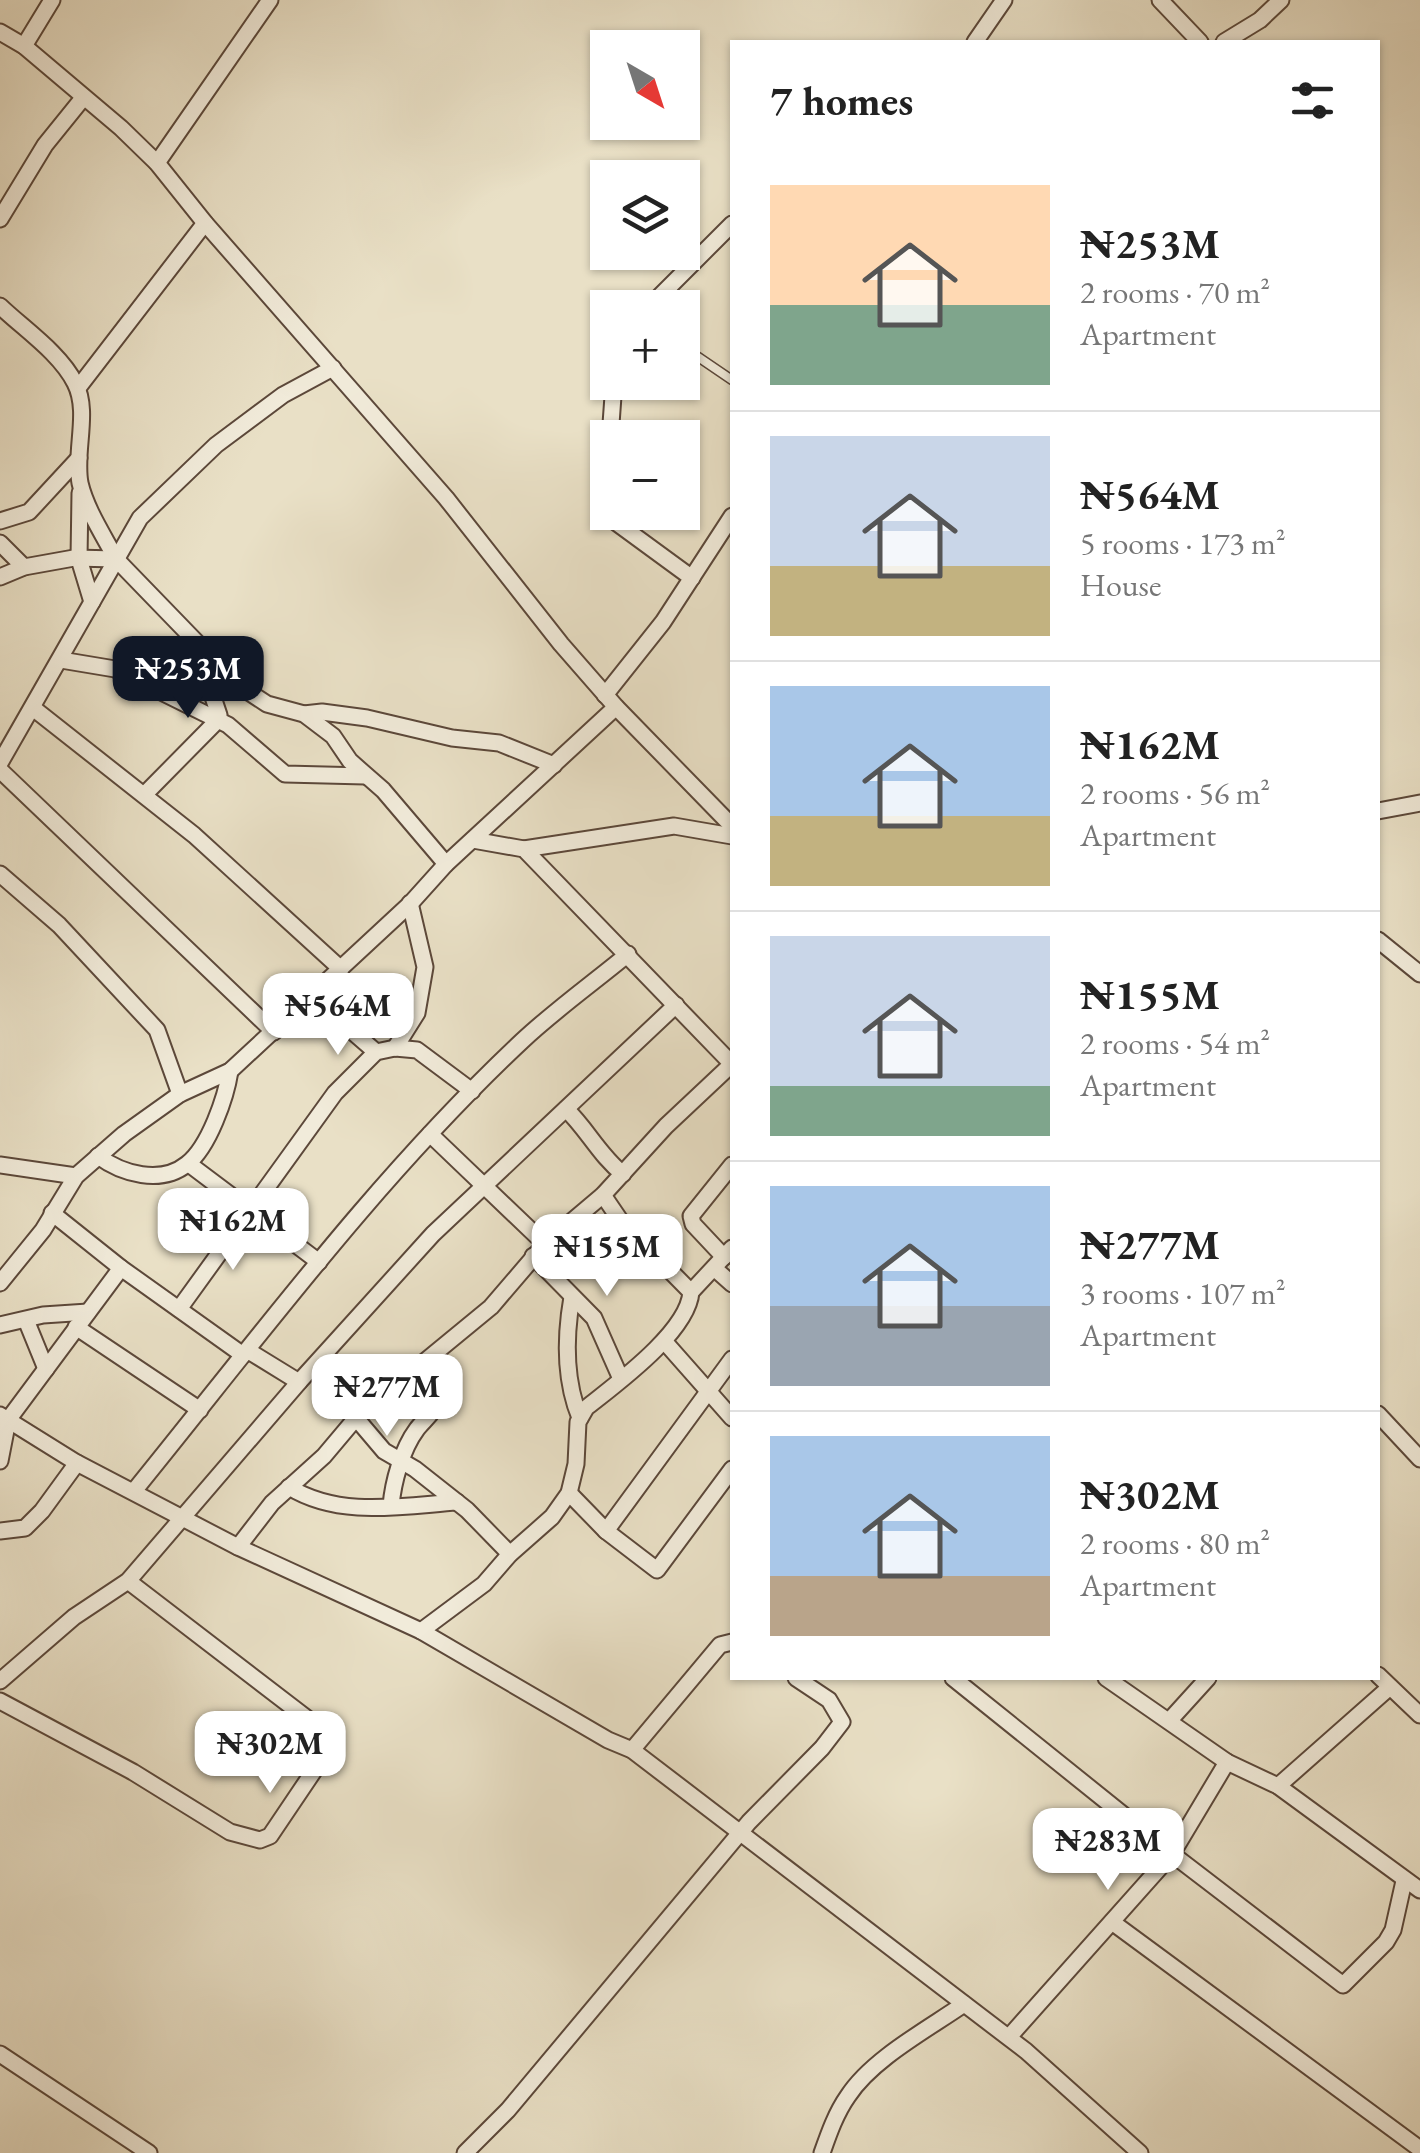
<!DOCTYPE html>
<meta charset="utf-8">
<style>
body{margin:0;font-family:"EB Garamond",serif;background:#f2f2f2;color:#222;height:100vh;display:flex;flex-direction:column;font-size:38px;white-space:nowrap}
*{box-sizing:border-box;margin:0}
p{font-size:32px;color:#767676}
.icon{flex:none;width:55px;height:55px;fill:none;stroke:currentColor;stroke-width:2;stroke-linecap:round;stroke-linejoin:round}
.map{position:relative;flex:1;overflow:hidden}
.drawer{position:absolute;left:730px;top:40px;width:650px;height:1640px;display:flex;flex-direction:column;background:#fff;border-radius:0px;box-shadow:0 2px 8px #0004}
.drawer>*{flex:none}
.needle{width:65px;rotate:141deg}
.buttons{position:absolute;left:590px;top:30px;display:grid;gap:20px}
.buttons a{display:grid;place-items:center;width:110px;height:110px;border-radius:0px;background:#fff;box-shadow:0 2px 8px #0004;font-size:50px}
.price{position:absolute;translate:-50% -85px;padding:0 22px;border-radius:20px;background:#fff;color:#222;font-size:32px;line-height:65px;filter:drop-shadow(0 2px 5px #0008)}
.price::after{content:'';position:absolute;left:50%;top:60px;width:30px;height:22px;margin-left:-15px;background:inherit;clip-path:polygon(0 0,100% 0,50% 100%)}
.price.on{background:#111827;color:#fff}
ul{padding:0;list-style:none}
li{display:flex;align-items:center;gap:30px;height:250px;padding:0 40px}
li+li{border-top:2px solid #e0e0e0}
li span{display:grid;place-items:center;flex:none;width:280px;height:200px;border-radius:0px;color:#555}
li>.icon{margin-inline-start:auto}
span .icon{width:120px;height:120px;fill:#fffc;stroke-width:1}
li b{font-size:42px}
h2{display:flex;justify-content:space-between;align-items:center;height:120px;padding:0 40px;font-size:42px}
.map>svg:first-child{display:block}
</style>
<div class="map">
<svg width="1420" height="2153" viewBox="0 0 1420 2153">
<rect width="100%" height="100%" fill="#e9e0c6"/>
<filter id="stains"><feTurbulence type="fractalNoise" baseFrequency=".002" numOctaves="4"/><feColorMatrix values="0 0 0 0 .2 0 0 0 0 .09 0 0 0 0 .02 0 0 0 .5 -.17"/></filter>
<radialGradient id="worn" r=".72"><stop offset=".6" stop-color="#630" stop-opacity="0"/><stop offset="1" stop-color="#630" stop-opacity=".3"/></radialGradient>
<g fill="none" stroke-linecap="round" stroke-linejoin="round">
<defs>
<g id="lane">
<polyline points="671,308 673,287"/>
<polyline points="682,346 732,380"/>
</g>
<g id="street">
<polyline points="1160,0 1200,42"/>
<polyline points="0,32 24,46 121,128 157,163 205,223 446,498 561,644 616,707 732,826"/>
<polyline points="975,42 1004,0"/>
<polyline points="1224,42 1260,20 1281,0"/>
<polyline points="24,46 52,0"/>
<polyline points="157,163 270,0"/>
<polyline points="0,219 45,145 83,98"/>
<path d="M0,306C24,329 60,353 75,383C90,412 74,451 80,483C86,509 104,536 116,559"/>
<polyline points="648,308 732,224"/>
<polyline points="78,388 205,223"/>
<polyline points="610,438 614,382"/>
<polyline points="80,493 79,559 92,602"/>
<polyline points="606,515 692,578"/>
<polyline points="0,521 29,512 79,458"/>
<polyline points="0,543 24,567"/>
<polyline points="0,577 24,567 74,558 116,559 238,685 267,704 304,714 333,736 350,761 383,790 446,864"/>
<polyline points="61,660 115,669 228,725 285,774 365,776"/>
<polyline points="605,695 663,622 732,516"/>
<polyline points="33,708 194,835 341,969"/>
<polyline points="304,714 322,712 367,718 452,738 499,743 554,765"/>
<polyline points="0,763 140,518 216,445 283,395 333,368"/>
<polyline points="0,770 274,1032"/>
<polyline points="144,795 218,720 219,715 195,643"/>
<polyline points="1378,811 1420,803"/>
<polyline points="473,840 524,849 732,1064"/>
<polyline points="524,849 674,826 732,836"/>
<polyline points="0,874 59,925 157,1030 180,1094"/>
<polyline points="1378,940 1420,974"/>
<polyline points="296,1012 353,1032 376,1052"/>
<polyline points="395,1048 417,1013 425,967 410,903"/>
<path d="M566,1109C587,1129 600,1156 623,1174"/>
<polyline points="430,1134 545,1244"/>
<path d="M98,1156C122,1174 161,1185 187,1164C209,1147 226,1097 230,1071"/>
<polyline points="189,1164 319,1262"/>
<polyline points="0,1165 76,1176"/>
<polyline points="52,1213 121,1268 243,1355"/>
<polyline points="533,1256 594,1318 621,1379"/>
<polyline points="724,1257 693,1224 691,1216 732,1165"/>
<polyline points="714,1268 732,1284"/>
<polyline points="0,1283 43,1230 76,1176 124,1134 180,1094 230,1071 410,904 446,864 616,707"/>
<polyline points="691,1292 732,1248"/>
<path d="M572,1297C565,1337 564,1379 580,1418"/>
<polyline points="179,1309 335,1093 376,1052 395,1048 417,1050 472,1091"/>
<polyline points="26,1320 46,1369"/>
<polyline points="0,1325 43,1315 88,1312"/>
<polyline points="76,1327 200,1410"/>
<polyline points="664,1341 732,1418"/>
<polyline points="247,1350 299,1382"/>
<polyline points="1378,1414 1420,1459"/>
<polyline points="0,1415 77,1463 238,1547 421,1631 608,1740 632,1750 1026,2051 1140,2153"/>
<polyline points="356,1418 384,1451 415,1469 467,1510 510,1554"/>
<polyline points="0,1461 8,1420 121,1268"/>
<path d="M289,1487C339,1518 401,1506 457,1502"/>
<path d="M134,1491C259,1337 377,1177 522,1041C555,1010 593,983 628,954"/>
<polyline points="569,1493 606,1531 732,1359"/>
<path d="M391,1506C393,1482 402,1449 417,1429C423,1421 434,1413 436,1403C440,1388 426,1377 417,1368"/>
<polyline points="0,1531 25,1528 42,1511 77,1463"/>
<polyline points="606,1531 657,1570 732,1469"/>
<polyline points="238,1547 272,1503 324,1456 356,1418 491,1307 545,1244 603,1195 666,1126 732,1064"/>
<path d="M421,1631L484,1584L510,1554L552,1517L569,1493L576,1464L578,1422L586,1408C616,1384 688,1332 691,1292L620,1220L603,1195"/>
<polyline points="1378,1675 1420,1715"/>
<polyline points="953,1678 1172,1854 1343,1985 1386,1942 1393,1930 1404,1881"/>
<polyline points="1106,1678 1227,1762 1278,1786 1420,1890"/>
<polyline points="0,1681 74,1617 128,1581 299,1382 433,1234 676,1005"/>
<polyline points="0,1701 133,1772 230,1832 260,1840 270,1836 332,1744 330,1736 128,1581"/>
<polyline points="1169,1721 1208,1678"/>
<polyline points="632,1750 720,1645 732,1642"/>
<polyline points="1278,1786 1390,1687"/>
<polyline points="1112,1922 1420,2149"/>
<polyline points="1009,2037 1172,1854 1227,1762"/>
<polyline points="0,2054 149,2153"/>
<polyline points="465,2153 508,2110 749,1822 822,1748 842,1722 829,1700 796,1678"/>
<path d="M822,2153C829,2133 836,2113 848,2096C872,2059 928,2029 964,2004"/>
</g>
</defs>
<!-- lane casing -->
<use href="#lane" stroke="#5c483a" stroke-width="11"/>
<!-- street casing -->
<use href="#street" stroke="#5c483a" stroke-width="19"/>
<!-- lane -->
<use href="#lane" stroke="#f1ebda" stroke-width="8"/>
<!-- street -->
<use href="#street" stroke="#f1ebda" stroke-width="15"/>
</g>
<rect width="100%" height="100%" filter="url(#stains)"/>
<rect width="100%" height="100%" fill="url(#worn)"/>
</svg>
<div class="buttons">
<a><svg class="needle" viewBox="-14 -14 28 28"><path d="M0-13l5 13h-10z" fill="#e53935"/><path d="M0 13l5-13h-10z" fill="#767676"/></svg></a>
<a><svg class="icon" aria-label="layers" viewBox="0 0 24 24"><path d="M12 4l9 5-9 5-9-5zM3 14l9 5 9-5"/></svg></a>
<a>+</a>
<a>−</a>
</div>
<b class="price on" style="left:188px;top:721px">₦253M</b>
<b class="price" style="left:338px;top:1058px">₦564M</b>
<b class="price" style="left:233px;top:1273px">₦162M</b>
<b class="price" style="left:607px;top:1299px">₦155M</b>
<b class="price" style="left:387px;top:1439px">₦277M</b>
<b class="price" style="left:270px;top:1796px">₦302M</b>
<b class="price" style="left:1108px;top:1893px">₦283M</b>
<section class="drawer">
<h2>7 homes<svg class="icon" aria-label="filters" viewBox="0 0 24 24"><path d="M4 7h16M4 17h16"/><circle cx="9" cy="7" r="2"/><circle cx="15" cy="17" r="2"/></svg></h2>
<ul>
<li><span style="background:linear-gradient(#ffd9b3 60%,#7fa58c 0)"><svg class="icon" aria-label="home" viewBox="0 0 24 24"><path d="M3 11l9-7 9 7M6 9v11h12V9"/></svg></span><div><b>₦253M</b><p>2 rooms · 70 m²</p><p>Apartment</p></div></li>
<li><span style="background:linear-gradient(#c9d6e8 65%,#c2b280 0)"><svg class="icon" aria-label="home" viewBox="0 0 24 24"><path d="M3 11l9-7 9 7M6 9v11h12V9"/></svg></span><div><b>₦564M</b><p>5 rooms · 173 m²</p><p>House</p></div></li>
<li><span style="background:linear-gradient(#a9c7e8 65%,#c2b280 0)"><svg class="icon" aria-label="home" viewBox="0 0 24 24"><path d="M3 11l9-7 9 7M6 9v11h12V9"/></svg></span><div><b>₦162M</b><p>2 rooms · 56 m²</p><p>Apartment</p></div></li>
<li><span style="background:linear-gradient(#c9d6e8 75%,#7fa58c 0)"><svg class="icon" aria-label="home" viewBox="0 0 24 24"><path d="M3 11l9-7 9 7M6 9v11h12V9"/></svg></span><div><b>₦155M</b><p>2 rooms · 54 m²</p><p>Apartment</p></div></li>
<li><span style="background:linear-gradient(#a9c7e8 60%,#9aa5b1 0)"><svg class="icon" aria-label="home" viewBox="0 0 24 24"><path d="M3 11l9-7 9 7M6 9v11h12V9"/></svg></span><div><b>₦277M</b><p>3 rooms · 107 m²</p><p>Apartment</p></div></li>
<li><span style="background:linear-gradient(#a9c7e8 70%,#b9a48a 0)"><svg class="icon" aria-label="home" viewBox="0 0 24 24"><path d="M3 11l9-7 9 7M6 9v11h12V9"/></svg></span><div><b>₦302M</b><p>2 rooms · 80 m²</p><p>Apartment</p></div></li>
</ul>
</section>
</div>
